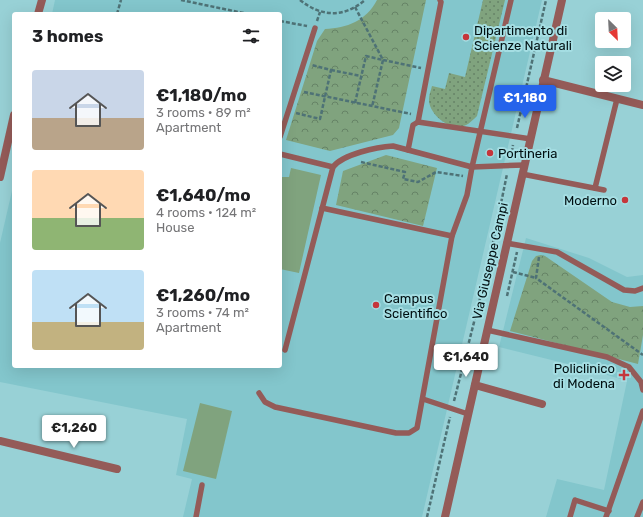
<!DOCTYPE html>
<meta charset="utf-8">
<style>
body{margin:0;font-family:Rubik,sans-serif;background:#f6f6f6;color:#202124;height:100vh;display:flex;flex-direction:column;font-size:15px;white-space:nowrap}
*{box-sizing:border-box;margin:0}
p{font-size:13px;color:#757577}
.icon{flex:none;width:22px;height:22px;fill:none;stroke:currentColor;stroke-width:2;stroke-linecap:round;stroke-linejoin:round}
.map{position:relative;flex:1;overflow:hidden}
.panel{position:absolute;left:12px;top:12px;width:270px;height:356px;display:flex;flex-direction:column;background:#fff;border-radius:4px;box-shadow:0 4px 16px #0002}
.panel>*{flex:none}
.needle{width:26px;rotate:156deg}
.tools{position:absolute;left:595px;top:12px;display:grid;gap:8px}
.tools a{display:grid;place-items:center;width:36px;height:36px;border-radius:4px;background:#fff;box-shadow:0 4px 16px #0002;font-size:20px}
.price{position:absolute;translate:-50% -34px;padding:0 9px;border-radius:4px;background:#fff;color:#222;font-size:13px;line-height:26px;filter:drop-shadow(0 1px 2px #0008)}
.price::after{content:'';position:absolute;left:50%;top:24px;width:12px;height:9px;margin-left:-6px;background:inherit;clip-path:polygon(0 0,100% 0,50% 100%)}
.price.current{background:#2563eb;color:#fff}
ul{padding:0;list-style:none}
li{display:flex;align-items:center;gap:12px;height:100px;padding:0 20px}
li span{display:grid;place-items:center;flex:none;width:112px;height:80px;border-radius:4px;color:#555}
li>.icon{margin-inline-start:auto}
span .icon{width:48px;height:48px;fill:#fffc;stroke-width:1}
li b{font-size:17px}
h2{display:flex;justify-content:space-between;align-items:center;height:48px;padding:0 20px;font-size:17px}
.map>svg:first-child{display:block}
</style>
<div class="map">
<svg width="643" height="517" viewBox="0 0 643 517">
<defs>
<pattern id="grass-dots" width="8" height="8" patternUnits="userSpaceOnUse"><rect width="8" height="8" fill="#80a37e"/><path d="M2 2h.1M6 6h.1" fill="none" stroke="#668366" stroke-width="1.8" stroke-linecap="round"/></pattern>
<pattern id="park-crowns" width="20" height="18" patternUnits="userSpaceOnUse"><rect width="20" height="18" fill="#80a37e"/><path d="M2 6a3 3 0 1 1 6 0M12 15a3 3 0 1 1 6 0" fill="none" stroke="#668366"/></pattern>
</defs>
<rect width="100%" height="100%" fill="#98d1d6"/>
<!-- built -->
<g fill="#83c6cc">
<polygon points="55,0 542,0 422,517 183,517 192,479 176,475 187,419 0,382 0,243 14,182 14,366 280,366 280,14 52,14"/>
<polygon points="526,238 589,258 627,277 643,275 643,517 546,517 557,479 604,490 627,381 584,368 499,347"/>
</g>
<!-- grass -->
<path fill="url(#grass-dots)" d="M483,0H505L477,116C471,122 467,126 459,127C446,128 428,112 429,99C429,95 431,90 432,86L445,89L449,73L465,77Z"/>
<!-- park -->
<g fill="url(#park-crowns)">
<path d="M377,0H426L399,128L393,135L330,151L286,140L317,41L325,29C347,28 366,21 377,0Z"/>
<polygon points="386,155 437,168 423,226 336,205 343,171"/>
<polygon points="541,255 545,256 612,302 630,307 643,306 643,335 638,364 510,331 532,261 536,256"/>
</g>
<!-- garden -->
<g fill="#80a37e">
<polygon points="291,168 321,175 299,273 280,269 280,177 289,177"/>
<polygon points="200,403 232,411 216,479 183,471"/>
</g>
<g fill="none" stroke-linecap="round" stroke-linejoin="round">
<!-- path -->
<g stroke="#4e7276" stroke-width="2.5" stroke-dasharray="4 2" stroke-linecap="butt">
<polyline points="181,0 248,14"/>
<path d="M300,0C321,17 344,18 365,0"/>
<polyline points="355,7 383,60 421,68"/>
<polyline points="117,14 121,0"/>
<polyline points="280,21 307,26"/>
<polyline points="317,21 320,12"/>
<polyline points="331,70 361,76"/>
<polyline points="304,92 411,114"/>
<polyline points="355,103 366,56 383,60 372,107"/>
<polyline points="296,113 320,119 331,70 312,65"/>
<polyline points="517,128 546,0"/>
<polyline points="511,158 513,145"/>
<polyline points="361,162 405,172 403,179 418,182 436,172 463,176"/>
<polyline points="539,257 536,278 643,355"/>
<polyline points="513,272 536,278"/>
<polyline points="507,296 517,252"/>
<polyline points="454,401 488,267 507,174"/>
<polyline points="427,517 450,417"/>
</g>
<!-- service -->
<g stroke="#945b58" stroke-width="5.5">
<polyline points="418,122 441,2 440,0"/>
<polyline points="280,137 315,28"/>
<polyline points="408,150 413,125 418,122 531,139"/>
<polyline points="280,154 333,167"/>
<polyline points="522,174 604,190"/>
<polyline points="595,188 617,99"/>
<polyline points="322,208 452,236"/>
<polyline points="506,243 557,252 624,290 635,291 643,288"/>
<polyline points="487,330 607,357 629,367 641,382 643,390"/>
<path d="M285,350L333,167C343,154 377,147 393,146L472,167L524,165"/>
<polyline points="259,393 265,402 275,407 396,433 409,433 417,428 452,236 467,195 472,167 511,0"/>
<polyline points="423,399 468,414"/>
<polyline points="196,517 202,485"/>
<polyline points="570,517 575,500 609,511"/>
<polyline points="606,517 643,411"/>
<polyline points="637,517 643,502"/>
</g>
<!-- minor -->
<g stroke="#945b58" stroke-width="8">
<polyline points="38,14 42,0"/>
<polyline points="543,80 643,105"/>
<polyline points="0,177 14,115"/>
<polyline points="475,385 542,404"/>
<polyline points="0,441 117,469"/>
</g>
<!-- tertiary -->
<polyline stroke="#945b58" stroke-width="8" points="445,517 562,0"/>
</g>
<!-- markers -->
<g fill="#c5363b" stroke="#a5dee3" stroke-width="1.5">
<circle cx="466" cy="37" r="4"/>
<circle cx="490" cy="153" r="4"/>
<circle cx="625" cy="200" r="4"/>
<circle cx="376" cy="305" r="4"/>
<path d="M622 369h4v4h4v4h-4v4h-4v-4h-4v-4h4z"/>
</g>
<g text-anchor="middle" dominant-baseline="central" stroke-width="4" stroke-linejoin="round" paint-order="stroke">
<!-- poi labels -->
<g font-size="13" fill="#000f11" stroke="#a5dee3" text-anchor="start">
<text x="474" y="30">Dipartimento di<tspan x="474" dy="15">Scienze Naturali</tspan></text>
<text x="498" y="153">Portineria</text>
<text x="617" y="200" text-anchor="end">Moderno</text>
<text x="384" y="298">Campus<tspan x="384" dy="15">Scientifico</tspan></text>
<text x="615" y="368" text-anchor="end">Policlinico<tspan x="615" dy="15">di Modena</tspan></text>
</g>
<!-- street labels -->
<g font-size="13" fill="#000f11" stroke="#a5dee3">
<text transform="translate(490 261) rotate(-77)">Via Giuseppe Campi</text>
</g>
</g>
</svg>
<div class="tools">
<a><svg class="needle" viewBox="-14 -14 28 28"><path d="M0-13l5 13h-10z" fill="#e53935"/><path d="M0 13l5-13h-10z" fill="#757577"/></svg></a>
<a><svg class="icon" aria-label="layers" viewBox="0 0 24 24"><path d="M12 4l9 5-9 5-9-5zM3 14l9 5 9-5"/></svg></a>
</div>
<b class="price current" style="left:525px;top:119px">€1,180</b>
<b class="price" style="left:466px;top:378px">€1,640</b>
<b class="price" style="left:74px;top:449px">€1,260</b>
<section class="panel">
<h2>3 homes<svg class="icon" aria-label="filters" viewBox="0 0 24 24"><path d="M4 7h16M4 17h16"/><circle cx="9" cy="7" r="2"/><circle cx="15" cy="17" r="2"/></svg></h2>
<ul>
<li><span style="background:linear-gradient(#c9d6e8 60%,#b9a48a 0)"><svg class="icon" aria-label="home" viewBox="0 0 24 24"><path d="M3 11l9-7 9 7M6 9v11h12V9"/></svg></span><div><b>€1,180/mo</b><p>3 rooms · 89 m²</p><p>Apartment</p></div></li>
<li><span style="background:linear-gradient(#ffd9b3 60%,#8fb573 0)"><svg class="icon" aria-label="home" viewBox="0 0 24 24"><path d="M3 11l9-7 9 7M6 9v11h12V9"/></svg></span><div><b>€1,640/mo</b><p>4 rooms · 124 m²</p><p>House</p></div></li>
<li><span style="background:linear-gradient(#bfe0f5 65%,#c2b280 0)"><svg class="icon" aria-label="home" viewBox="0 0 24 24"><path d="M3 11l9-7 9 7M6 9v11h12V9"/></svg></span><div><b>€1,260/mo</b><p>3 rooms · 74 m²</p><p>Apartment</p></div></li>
</ul>
</section>
</div>
